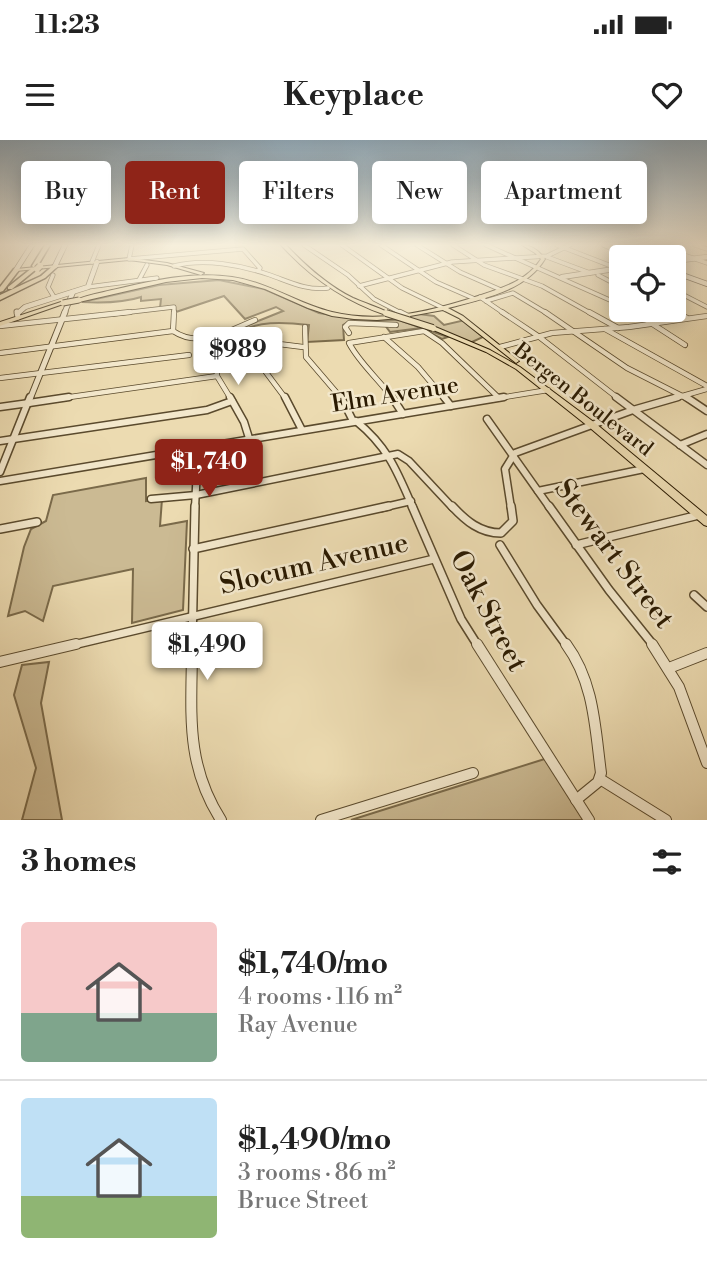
<!DOCTYPE html>
<meta charset="utf-8">
<style>
body{margin:0;font-family:"Libre Bodoni",serif;background:#f6f6f6;color:#222;height:100vh;display:flex;flex-direction:column;font-size:26px;white-space:nowrap}
*{box-sizing:border-box;margin:0}
p{font-size:23px;color:#767676}
.icon{flex:none;width:38px;height:38px;fill:none;stroke:currentColor;stroke-width:2;stroke-linecap:round;stroke-linejoin:round}
.map{position:relative;height:680px;overflow:hidden}
.side{display:flex;flex-direction:column;background:#fff;flex:1}
.side>*{flex:none}
.banner{position:absolute;left:21px;top:21px;width:665px;height:63px;display:flex;gap:14px}
.buttons{position:absolute;left:609px;top:105px;display:grid;gap:14px}
.buttons a{display:grid;place-items:center;width:77px;height:77px;border-radius:7px;background:#fff;box-shadow:0 4px 18px #0003;font-size:35px}
.price{position:absolute;translate:-50% -60px;padding:0 16px;border-radius:7px;background:#fff;color:#222;font-size:23px;line-height:46px;filter:drop-shadow(0 2px 4px #0008)}
.price::after{content:'';position:absolute;left:50%;top:42px;width:21px;height:16px;margin-left:-10px;background:inherit;clip-path:polygon(0 0,100% 0,50% 100%)}
.price.current{background:#8f2418;color:#fff}
ul{padding:0;list-style:none}
li{display:flex;align-items:center;gap:21px;height:175px;padding:0 21px}
li+li{border-top:2px solid #e0e0e0}
li span{display:grid;place-items:center;flex:none;width:196px;height:140px;border-radius:7px;color:#555}
li>.icon{margin-inline-start:auto}
span .icon{width:84px;height:84px;fill:#fffc;stroke-width:1}
li b{font-size:30px}
h2{display:flex;justify-content:space-between;align-items:center;height:84px;padding:0 21px;font-size:30px}
.pill{padding:0 24px;border-radius:7px;background:#fff;box-shadow:0 4px 18px #0003;font-size:24px;line-height:63px}
.pill.current{background:#8f2418;color:#fff}
.status{display:flex;justify-content:space-between;align-items:center;height:49px;padding:0 35px;background:#fff;direction:ltr}
.status svg{height:19px;fill:currentColor}
header{display:flex;justify-content:space-between;align-items:center;height:91px;padding:0 21px;background:#fff;font-size:32px;font-weight:700}
.map>svg:first-child{display:block}
</style>
<div class="status"><b>11:23</b><svg viewBox="0 0 49 12"><path d="M0 12V9h3v3zM5 12V6h3v6zM10 12V3h3v9zM15 12V0h3v12zM26 1h20v11H26zM47 4h2v5h-2z"/></svg></div>
<header><svg class="icon" aria-label="menu" viewBox="0 0 24 24"><path d="M4 6h16M4 12h16M4 18h16"/></svg>Keyplace<svg class="icon" aria-label="heart" viewBox="0 0 24 24"><path d="M12 20l-8-8c-3-5 5-10 8-4 3-6 11-1 8 4z"/></svg></header>
<div class="map">
<svg width="707" height="680" viewBox="0 0 707 680">
<rect width="100%" height="100%" fill="#ecdbb1"/>
<filter id="stains"><feTurbulence type="fractalNoise" baseFrequency=".00286" numOctaves="4"/><feColorMatrix values="0 0 0 0 .2 0 0 0 0 .09 0 0 0 0 .02 0 0 0 .5 -.17"/></filter>
<radialGradient id="worn" r=".72"><stop offset=".6" stop-color="#630" stop-opacity="0"/><stop offset="1" stop-color="#630" stop-opacity=".3"/></radialGradient>
<!-- green -->
<g fill="#cbba93" stroke="#7a6a4a" stroke-width="2">
<path d="M219,140L264,149L319,173L368,181L399,180L448,197L442,199L421,188L390,192L384,184L351,180L343,185L344,200L307,202L309,185C284,182 256,180 234,195C224,202 219,210 206,211L202,207L216,198L283,171L276,167L245,179L224,156L176,172L173,166L160,168L161,159L141,161V157C123,163 102,163 82,162L159,145Z"/>
<polygon points="419,174 434,176 444,185 465,180 483,197 470,203 399,177"/>
<polygon points="146,338 146,361 162,359 160,386 187,381 183,470 132,483 133,429 53,446 43,481 25,471 8,476 24,407 31,389 46,381 53,355"/>
<polygon points="49,522 41,563 62,680 22,680 36,628 14,555 22,525"/>
<polygon points="551,617 590,680 351,680"/>
</g>
<g fill="none" stroke-linecap="round" stroke-linejoin="round">
<defs>
<g id="minor-far4">
<polyline points="132,105 129,119 243,109 260,128 258,131"/>
<polyline points="304,105 348,135 374,159 403,174"/>
<polyline points="342,105 402,148 445,169"/>
<polyline points="381,105 436,142 475,159"/>
<polyline points="417,105 460,132 501,150"/>
<polyline points="453,105 484,125 542,146 592,174"/>
<polyline points="486,105 621,165"/>
<polyline points="557,105 619,129"/>
<polyline points="655,105 707,123"/>
<polyline points="695,105 707,109"/>
<polyline points="547,117 590,133"/>
<polyline points="92,122 99,105"/>
<path d="M174,126C204,118 241,125 270,135C290,142 307,151 328,148"/>
<polyline points="53,135 48,147 54,157"/>
<polyline points="598,135 621,147"/>
<polyline points="139,140 147,125"/>
<polyline points="359,146 452,122 547,116 570,105"/>
<polyline points="88,147 157,138"/>
<polyline points="674,150 707,167"/>
<polyline points="480,157 505,174"/>
<polyline points="486,161 513,153 548,174"/>
<polyline points="631,170 637,174"/>
<polyline points="673,170 679,174"/>
<polyline points="114,174 174,167 174,174"/>
</g>
<g id="minor-far3">
<polyline points="400,172 408,176"/>
<polyline points="502,172 538,196 619,259"/>
<polyline points="545,172 627,228 688,259"/>
<polyline points="589,172 618,188"/>
<polyline points="634,172 685,205"/>
<polyline points="676,172 687,178"/>
<polyline points="0,186 130,172"/>
<polyline points="305,187 306,217 342,259"/>
<polyline points="605,189 707,246"/>
<polyline points="173,191 174,172"/>
<path d="M173,191C200,209 228,191 255,180"/>
<polyline points="349,193 345,187 349,183 396,185"/>
<polyline points="384,197 418,227 445,259"/>
<polyline points="271,203 260,214 259,223 286,259"/>
<polyline points="500,207 552,193 629,187 707,176"/>
<polyline points="0,213 173,191"/>
<polyline points="0,238 189,215"/>
<polyline points="56,259 217,236"/>
<polyline points="231,259 217,236 216,218 220,207 239,193 246,192 271,203 303,207"/>
<path d="M393,259C379,239 360,224 349,203L424,191L442,203L499,258"/>
<polyline points="493,259 548,250"/>
<polyline points="672,259 707,249"/>
</g>
<g id="minor-far2">
<polyline points="230,257 244,282 249,298"/>
<polyline points="285,257 302,290"/>
<polyline points="341,257 353,281"/>
<polyline points="392,257 403,274"/>
<polyline points="444,257 451,266"/>
<polyline points="616,257 707,325"/>
<polyline points="686,257 707,271"/>
<polyline points="29,263 69,257"/>
<polyline points="487,279 550,368"/>
<path d="M356,281C388,307 397,331 413,368"/>
<polyline points="0,301 207,270 232,261"/>
<polyline points="680,305 707,294"/>
<polyline points="0,341 504,257"/>
<polyline points="538,351 644,329"/>
<polyline points="151,359 196,355 398,314 409,321 453,368"/>
<polyline points="195,368 198,308"/>
<polyline points="381,368 411,361"/>
<polyline points="511,368 505,329 515,313 633,270 678,257"/>
</g>
<g id="minor-far1">
<polyline points="412,366 461,479 478,506"/>
<path d="M452,366C466,381 480,393 501,393L513,381L511,366"/>
<polyline points="549,366 609,450 654,506"/>
<polyline points="0,389 37,382"/>
<polyline points="500,405 537,465 567,506"/>
<polyline points="576,405 699,375"/>
<polyline points="193,409 389,366"/>
<polyline points="694,455 707,467"/>
<polyline points="69,506 434,419"/>
<polyline points="192,506 195,366"/>
</g>
<g id="minor">
<path d="M192,504C192,570 184,622 221,680"/>
<polyline points="477,504 589,680"/>
<path d="M566,504C594,542 595,587 601,633L598,642L576,660"/>
<polyline points="652,504 679,547 707,623"/>
<polyline points="0,522 76,504"/>
<polyline points="669,528 707,513"/>
<polyline points="600,639 666,680"/>
<polyline points="321,680 473,633"/>
</g>
<g id="tertiary-far2">
<polyline points="674,121 707,117"/>
<polyline points="562,137 621,128"/>
<polyline points="17,174 25,167 88,147 97,122"/>
<polyline points="64,174 73,152"/>
</g>
<g id="tertiary-far1">
<polyline points="17,172 18,177"/>
<polyline points="30,259 65,172"/>
</g>
<g id="tertiary">
<polyline points="0,267 29,263"/>
<polyline points="0,332 30,257"/>
</g>
<g id="secondary">
<polyline points="604,105 636,117"/>
<polyline points="55,126 65,105"/>
<polyline points="16,130 32,105"/>
<polyline points="674,132 707,144"/>
</g>
<g id="primary">
<path d="M281,105H286C306,126 327,145 353,158C364,163 378,167 389,173L386,175C344,161 311,138 281,105Z"/>
<path d="M522,105C532,105 539,111 545,119C526,151 482,159 448,168L463,176L518,220L519,221L516,223L459,178L443,170L399,178L377,180L354,179L332,176L308,168L265,149L233,140L202,138L166,142L79,162L76,160C87,155 100,153 112,150C151,141 192,131 232,137C268,142 298,164 332,172C381,184 432,171 478,156C502,148 527,141 541,119L535,113Z"/>
<polygon points="129,118 167,123 204,133 201,135 167,125 129,120 16,131 14,130 16,129"/>
<polygon points="61,162 66,163 0,186 0,182"/>
<polygon points="433,186 490,210 520,227 595,283 707,376 707,386 704,385 589,287 516,229 486,212 431,189 431,187"/>
</g>
<g id="motorway">
<polygon points="45,105 50,105 37,127 33,127 32,126"/>
<polygon points="55,124 58,126 57,127 45,138 0,160 0,155 41,136"/>
<polygon points="32,128 35,130 34,131 12,149 8,149 8,147"/>
<polygon points="14,129 19,130 3,151 0,152 0,147"/>
</g>
</defs>
<!-- minor-far4 casing -->
<use href="#minor-far4" stroke="#5a4a2d" stroke-width="5"/>
<!-- minor-far3 casing -->
<use href="#minor-far3" stroke="#5a4a2d" stroke-width="6"/>
<!-- minor-far2 casing -->
<use href="#minor-far2" stroke="#5a4a2d" stroke-width="9"/>
<!-- minor-far1 casing -->
<use href="#minor-far1" stroke="#5a4a2d" stroke-width="10"/>
<!-- minor casing -->
<use href="#minor" stroke="#5a4a2d" stroke-width="12"/>
<!-- tertiary-far2 casing -->
<use href="#tertiary-far2" stroke="#5a4a2d" stroke-width="6"/>
<!-- tertiary-far1 casing -->
<use href="#tertiary-far1" stroke="#5a4a2d" stroke-width="7"/>
<!-- tertiary casing -->
<use href="#tertiary" stroke="#5a4a2d" stroke-width="9"/>
<!-- secondary casing -->
<use href="#secondary" stroke="#2a1a01" stroke-width="6"/>
<!-- primary casing -->
<use href="#primary" stroke="#2a1a01" stroke-width="2"/>
<!-- motorway casing -->
<use href="#motorway" stroke="#2a1a01" stroke-width="3"/>
<!-- minor-far4 -->
<use href="#minor-far4" stroke="#f3e8cc" stroke-width="3.5"/>
<!-- minor-far3 -->
<use href="#minor-far3" stroke="#f3e8cc" stroke-width="4.5"/>
<!-- minor-far2 -->
<use href="#minor-far2" stroke="#f3e8cc" stroke-width="6"/>
<!-- minor-far1 -->
<use href="#minor-far1" stroke="#f3e8cc" stroke-width="7"/>
<!-- minor -->
<use href="#minor" stroke="#f3e8cc" stroke-width="10"/>
<!-- tertiary-far2 -->
<use href="#tertiary-far2" stroke="#f3e8cc" stroke-width="4.5"/>
<!-- tertiary-far1 -->
<use href="#tertiary-far1" stroke="#f3e8cc" stroke-width="5"/>
<!-- tertiary -->
<use href="#tertiary" stroke="#f3e8cc" stroke-width="6"/>
<!-- secondary -->
<use href="#secondary" stroke="#f3e8cc" stroke-width="4.5"/>
<!-- primary -->
<use href="#primary" fill="#ecdbb1" fill-rule="evenodd"/>
<!-- motorway -->
<use href="#motorway" fill="#ecdbb1" fill-rule="evenodd"/>
<defs>
<polyline id="primary-bridge-far1" points="63,163 79,160"/>
<polyline id="primary-bridge" points="386,173 433,188"/>
<polyline id="motorway-bridge" points="37,129 40,126"/>
</defs>
<!-- primary-bridge-far1 casing -->
<use href="#primary-bridge-far1" stroke="#2a1a01" stroke-width="7" stroke-linecap="butt"/>
<!-- primary-bridge casing -->
<use href="#primary-bridge" stroke="#2a1a01" stroke-width="8" stroke-linecap="butt"/>
<!-- motorway-bridge casing -->
<use href="#motorway-bridge" stroke="#2a1a01" stroke-width="8" stroke-linecap="butt"/>
<!-- primary-bridge-far1 -->
<use href="#primary-bridge-far1" stroke="#ecdbb1" stroke-width="5"/>
<!-- primary-bridge -->
<use href="#primary-bridge" stroke="#ecdbb1" stroke-width="6"/>
<!-- motorway-bridge -->
<use href="#motorway-bridge" stroke="#ecdbb1" stroke-width="6"/>
</g>
<!-- sky -->
<linearGradient id="sky" x2="0" y2="1"><stop stop-color="#8fa9ba"/><stop offset="0.52" stop-color="#f6efdc"/><stop offset="1" stop-color="#f6efdc" stop-opacity="0"/></linearGradient>
<rect width="707" height="201" fill="url(#sky)"/>
<g text-anchor="middle" dominant-baseline="central" stroke-width="5" stroke-linejoin="round" paint-order="stroke">
<!-- far-street labels -->
<g font-size="21" fill="#2a1a01" stroke="#f3e8cc">
<text transform="translate(583 260) rotate(38)">Bergen Boulevard</text>
</g>
<!-- street labels -->
<g font-size="24" fill="#2a1a01" stroke="#f3e8cc">
<text transform="translate(395 255) rotate(-9)">Elm Avenue</text>
</g>
<!-- near-street labels -->
<g font-size="28" fill="#2a1a01" stroke="#f3e8cc">
<text transform="translate(614 414) rotate(53)">Stewart Street</text>
<text transform="translate(314 424) rotate(-13)">Slocum Avenue</text>
<text transform="translate(488 471) rotate(62)">Oak Street</text>
</g>
</g>
<rect width="100%" height="100%" filter="url(#stains)"/>
<rect width="100%" height="100%" fill="url(#worn)"/>
</svg>
<div class="buttons">
<a><svg class="icon" aria-label="locate" viewBox="0 0 24 24"><circle cx="12" cy="12" r="6"/><path d="M12 2v4M12 18v4M2 12h4M18 12h4"/></svg></a>
</div>
<b class="price" style="left:238px;top:247px">$989</b>
<b class="price current" style="left:209px;top:359px">$1,740</b>
<b class="price" style="left:207px;top:542px">$1,490</b>
<div class="banner">
<a class="pill">Buy</a>
<a class="pill current">Rent</a>
<a class="pill">Filters</a>
<a class="pill">New</a>
<a class="pill">Apartment</a>
</div>
</div>
<section class="side">
<h2>3 homes<svg class="icon" aria-label="filters" viewBox="0 0 24 24"><path d="M4 7h16M4 17h16"/><circle cx="9" cy="7" r="2"/><circle cx="15" cy="17" r="2"/></svg></h2>
<ul>
<li><span style="background:linear-gradient(#f6c9c9 65%,#7fa58c 0)"><svg class="icon" aria-label="home" viewBox="0 0 24 24"><path d="M3 11l9-7 9 7M6 9v11h12V9"/></svg></span><div><b>$1,740/mo</b><p>4 rooms · 116 m²</p><p>Ray Avenue</p></div></li>
<li><span style="background:linear-gradient(#bfe0f5 70%,#8fb573 0)"><svg class="icon" aria-label="home" viewBox="0 0 24 24"><path d="M3 11l9-7 9 7M6 9v11h12V9"/></svg></span><div><b>$1,490/mo</b><p>3 rooms · 86 m²</p><p>Bruce Street</p></div></li>
</ul>
</section>
